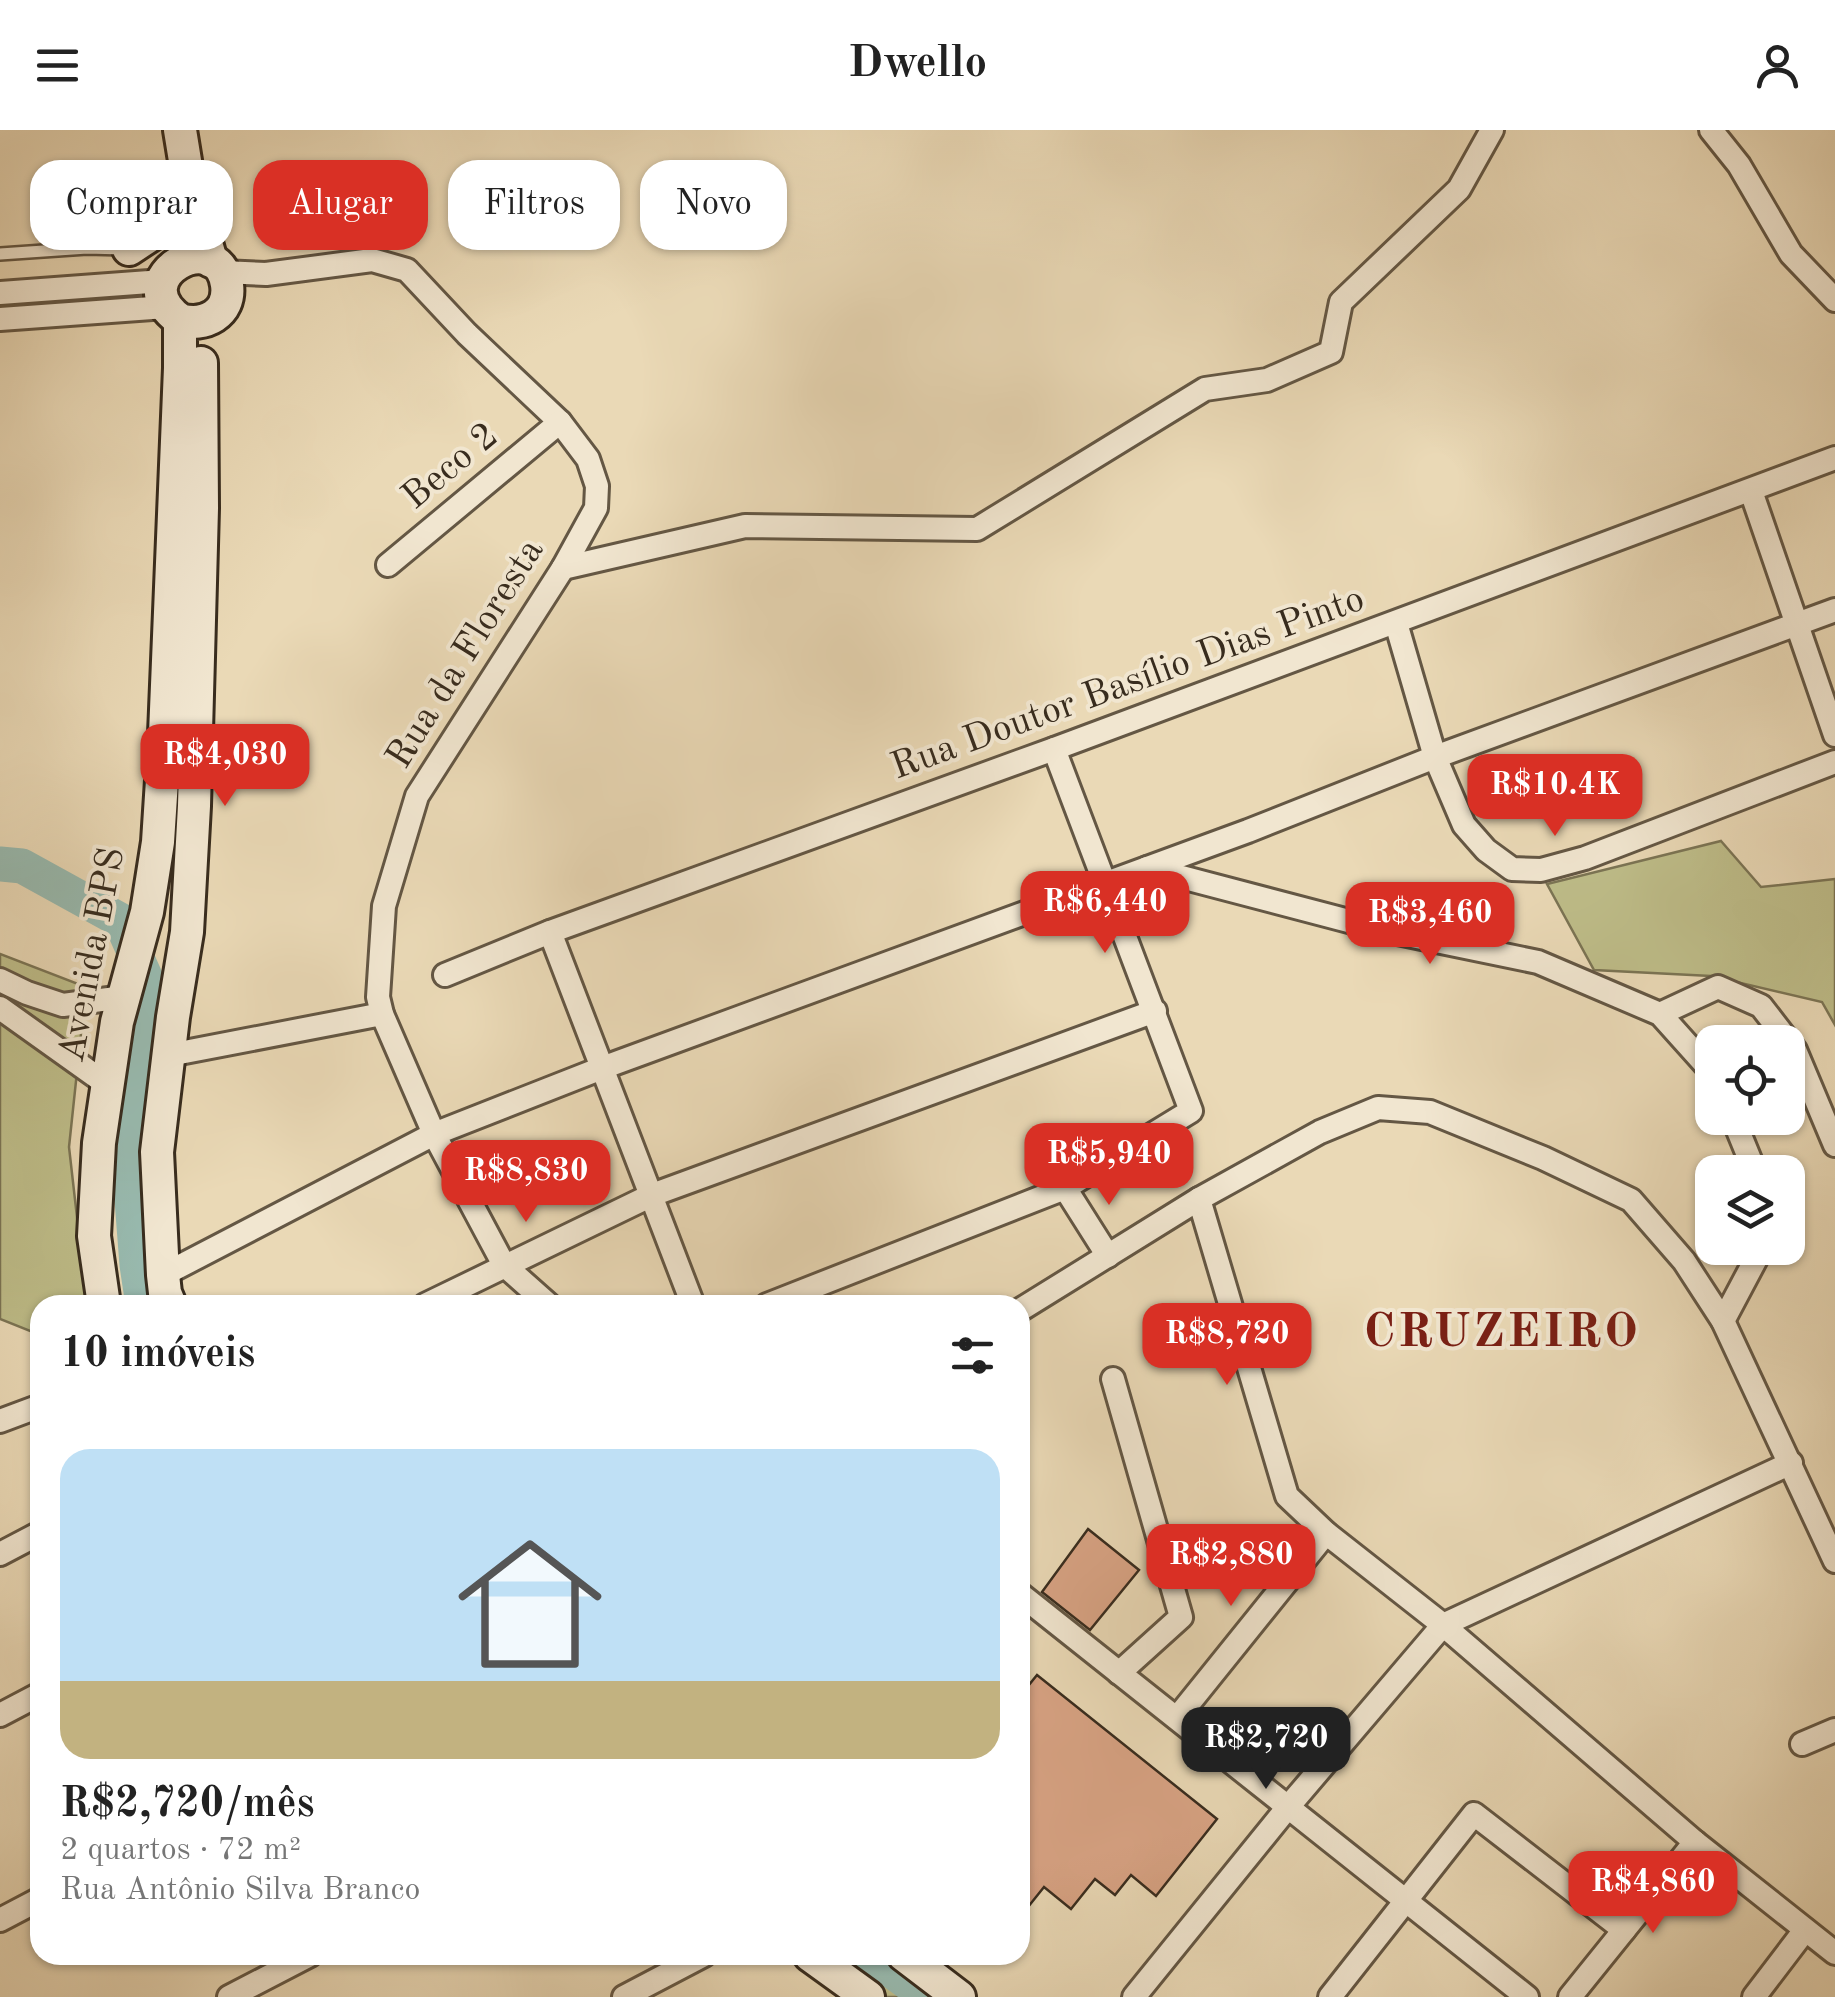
<!DOCTYPE html>
<html lang="pt">
<meta charset="utf-8">
<style>
body{margin:0;font-family:"Old Standard TT",serif;background:#f6f6f6;color:#222;height:100vh;display:flex;flex-direction:column;font-size:38px;white-space:nowrap}
*{box-sizing:border-box;margin:0}
p{font-size:32px;color:#767676}
.icon{flex:none;width:55px;height:55px;fill:none;stroke:currentColor;stroke-width:2;stroke-linecap:round;stroke-linejoin:round}
.map{position:relative;flex:1;overflow:hidden}
.details{position:absolute;left:30px;top:1165px;width:1000px;height:670px;display:flex;flex-direction:column;background:#fff;border-radius:30px;box-shadow:0 2px 8px #0004}
.details>*{flex:none}
.banner{position:absolute;left:30px;top:30px;width:1000px;height:90px;display:flex;gap:20px}
.controls{position:absolute;left:1695px;top:895px;display:grid;gap:20px}
.controls a{display:grid;place-items:center;width:110px;height:110px;border-radius:20px;background:#fff;box-shadow:0 2px 8px #0004;font-size:50px}
.price{position:absolute;translate:-50% -85px;padding:0 22px;border-radius:20px;background:#d93025;color:#fff;font-size:32px;line-height:65px;filter:drop-shadow(0 2px 5px #0008)}
.price::after{content:'';position:absolute;left:50%;top:60px;width:30px;height:22px;margin-left:-15px;background:inherit;clip-path:polygon(0 0,100% 0,50% 100%)}
.price.selected{background:#222;color:#fff}
ul{padding:0;list-style:none}
li{display:grid;align-content:center;gap:20px;height:530px;padding:0 30px}
li+li{border-top:2px solid #e0e0e0}
li span{display:grid;place-items:center;height:310px;border-radius:30px;color:#555}
li>.icon{margin-inline-start:auto}
span .icon{width:180px;height:180px;fill:#fffc;stroke-width:1}
li b{font-size:42px}
h2{display:flex;justify-content:space-between;align-items:center;height:120px;padding:0 30px;font-size:42px}
.chip{padding:0 35px;border-radius:30px;background:#fff;box-shadow:0 2px 8px #0004;font-size:35px;line-height:90px}
.chip.selected{background:#d93025;color:#fff}
header{display:flex;justify-content:space-between;align-items:center;height:130px;padding:0 30px;background:#fff;font-size:45px;font-weight:700}
.map>svg:first-child{display:block}
</style>
<header><svg class="icon" aria-label="menu" viewBox="0 0 24 24"><path d="M4 6h16M4 12h16M4 18h16"/></svg>Dwello<svg class="icon" aria-label="person" viewBox="0 0 24 24"><circle cx="12" cy="8" r="4"/><path d="M4 21q1-7 8-7t8 7"/></svg></header>
<div class="map">
<svg width="1835" height="1867" viewBox="0 0 1835 1867">
<rect width="100%" height="100%" fill="#ead9b6"/>
<filter id="stains"><feTurbulence type="fractalNoise" baseFrequency=".002" numOctaves="4"/><feColorMatrix values="0 0 0 0 .2 0 0 0 0 .09 0 0 0 0 .02 0 0 0 .5 -.17"/></filter>
<radialGradient id="worn" r=".72"><stop offset=".6" stop-color="#630" stop-opacity="0"/><stop offset="1" stop-color="#630" stop-opacity=".3"/></radialGradient>
<!-- green -->
<g fill="#bebd89" stroke="#7b7454" stroke-width="2.5">
<polygon points="1721,711 1761,757 1835,749 1835,895 1822,872 1711,846 1594,840 1547,754"/>
<polygon points="0,824 86,857 69,1017 87,1175 40,1175 40,1205 0,1189"/>
<polygon points="823,1825 889,1825 944,1867 876,1867"/>
</g>
<g fill="none" stroke-linecap="round" stroke-linejoin="round">
<!-- river -->
<g stroke="#98baaf" stroke-width="35">
<polyline points="0,734 22,736 120,790 151,860 131,1057 137,1135 143,1175"/>
<polyline points="870,1825 928,1867"/>
</g>
</g>
<!-- building -->
<g fill="#d8a384" stroke="#382c1e" stroke-width="2.5">
<polygon points="1088,1399 1139,1440 1090,1500 1042,1462"/>
<polygon points="1037,1545 1217,1689 1156,1766 1131,1745 1115,1765 1095,1749 1071,1779 1044,1757 1020,1787 1020,1566"/>
</g>
<g fill="none" stroke-linecap="round" stroke-linejoin="round">
<defs>
<polyline id="service" points="0,124 87,118 124,119"/>
<g id="minor">
<polyline points="1711,0 1739,35 1791,124 1835,170"/>
<polyline points="222,142 266,144 372,130 407,140 467,204 560,292 588,329 597,356 596,378 563,438 417,666 384,776 378,867 382,884 434,1004 504,1135 549,1175"/>
<polyline points="0,163 163,151"/>
<polyline points="0,189 166,177"/>
<polyline points="1751,361 1835,605"/>
<polyline points="388,435 560,292"/>
<polyline points="563,438 745,396 977,399 1205,259 1267,250 1331,222 1341,172 1459,59 1492,0"/>
<polyline points="1396,493 1435,627 1464,695 1486,720 1512,739 1541,740 1585,728 1835,632"/>
<polyline points="1147,738 1383,800 1538,832 1660,884 1712,942"/>
<polyline points="550,802 693,1175"/>
<polyline points="445,845 550,802 1054,619 1835,328"/>
<polyline points="0,850 27,863 63,875 124,867"/>
<polyline points="0,878 108,955"/>
<polyline points="1660,884 1718,857 1761,876 1795,920 1835,1015"/>
<polyline points="169,925 382,884"/>
<polyline points="1733,988 1755,1042"/>
<polyline points="1065,1058 1108,1126"/>
<polyline points="1199,1069 1287,1366 1326,1403 1443,1495 1695,1712 1835,1823"/>
<polyline points="163,1145 434,1004 602,938 1248,701 1435,627 1835,480"/>
<polyline points="425,1175 652,1065 1155,881"/>
<polyline points="767,1175 1065,1058 1191,981 1054,619"/>
<polyline points="1020,1180 1199,1069 1320,1002 1378,978 1430,982 1543,1028 1631,1070 1684,1131 1723,1191 1835,1431"/>
<polyline points="1723,1191 1758,1125 1758,1118"/>
<polyline points="1113,1249 1181,1487 1119,1543"/>
<polyline points="0,1291 40,1276"/>
<polyline points="0,1424 40,1403"/>
<polyline points="1020,1464 1527,1867"/>
<polyline points="0,1585 40,1564"/>
<polyline points="1177,1588 1326,1403"/>
<polyline points="1802,1614 1835,1600"/>
<polyline points="0,1790 40,1769"/>
<polyline points="229,1867 310,1825"/>
<polyline points="624,1867 704,1825"/>
<polyline points="1134,1867 1288,1677 1443,1495 1791,1333"/>
<polyline points="1330,1867 1474,1684 1624,1800"/>
<polyline points="1570,1867 1695,1712"/>
<polyline points="1754,1867 1805,1800"/>
</g>
<g id="secondary">
<polyline points="180,0 187,43 211,131"/>
<polyline points="129,119 161,98 184,67"/>
<path d="M104,1175L94,1106L99,1013L117,892L147,782L158,712L165,604L180,238V190C120,147 219,94 227,155C231,184 204,197 180,190"/>
<polyline points="170,1175 165,1163 163,1145 157,1022 173,887 187,802 194,676 202,378 201,233"/>
<polyline points="810,1825 868,1867"/>
<polyline points="904,1825 959,1867"/>
</g>
</defs>
<!-- service casing -->
<use href="#service" stroke="#645744" stroke-width="16"/>
<!-- minor casing -->
<use href="#minor" stroke="#645744" stroke-width="28"/>
<!-- secondary casing -->
<use href="#secondary" stroke="#382c1e" stroke-width="38"/>
<!-- service -->
<use href="#service" stroke="#f1e6d0" stroke-width="11"/>
<!-- minor -->
<use href="#minor" stroke="#f1e6d0" stroke-width="22"/>
<!-- secondary -->
<use href="#secondary" stroke="#f1e6d0" stroke-width="32"/>
</g>
<g text-anchor="middle" dominant-baseline="central" stroke-width="8" stroke-linejoin="round" paint-order="stroke">
<!-- street labels -->
<g font-size="38" fill="#382c1e" stroke="#f1e6d0">
<text transform="translate(451 337) rotate(-40)">Beco 2</text>
<text transform="translate(466 524) rotate(-58)">Rua da Floresta</text>
<text transform="translate(1128 554) rotate(-20)">Rua Doutor Basílio Dias Pinto</text>
<text transform="translate(93 825) rotate(-79)">Avenida BPS</text>
</g>
<!-- district labels -->
<g font-size="48" font-weight="bold" letter-spacing="2.5" fill="#7a1f14" stroke="#f1e6d0">
<text x="1502" y="1203">CRUZEIRO</text>
</g>
</g>
<rect width="100%" height="100%" filter="url(#stains)"/>
<rect width="100%" height="100%" fill="url(#worn)"/>
</svg>
<div class="controls">
<a><svg class="icon" aria-label="locate" viewBox="0 0 24 24"><circle cx="12" cy="12" r="6"/><path d="M12 2v4M12 18v4M2 12h4M18 12h4"/></svg></a>
<a><svg class="icon" aria-label="layers" viewBox="0 0 24 24"><path d="M12 4l9 5-9 5-9-5zM3 14l9 5 9-5"/></svg></a>
</div>
<b class="price" style="left:225px;top:679px">R$4,030</b>
<b class="price" style="left:1555px;top:709px">R$10.4K</b>
<b class="price" style="left:1105px;top:826px">R$6,440</b>
<b class="price" style="left:1430px;top:837px">R$3,460</b>
<b class="price" style="left:1109px;top:1078px">R$5,940</b>
<b class="price" style="left:526px;top:1095px">R$8,830</b>
<b class="price" style="left:1227px;top:1258px">R$8,720</b>
<b class="price" style="left:1231px;top:1479px">R$2,880</b>
<b class="price selected" style="left:1266px;top:1662px">R$2,720</b>
<b class="price" style="left:1653px;top:1806px">R$4,860</b>
<div class="banner">
<a class="chip">Comprar</a>
<a class="chip selected">Alugar</a>
<a class="chip">Filtros</a>
<a class="chip">Novo</a>
</div>
<section class="details">
<h2>10 imóveis<svg class="icon" aria-label="filters" viewBox="0 0 24 24"><path d="M4 7h16M4 17h16"/><circle cx="9" cy="7" r="2"/><circle cx="15" cy="17" r="2"/></svg></h2>
<ul>
<li><span style="background:linear-gradient(#bfe0f5 75%,#c2b280 0)"><svg class="icon" aria-label="home" viewBox="0 0 24 24"><path d="M3 11l9-7 9 7M6 9v11h12V9"/></svg></span><div><b>R$2,720/mês</b><p>2 quartos · 72 m²</p><p>Rua Antônio Silva Branco</p></div></li>
</ul>
</section>
</div>
